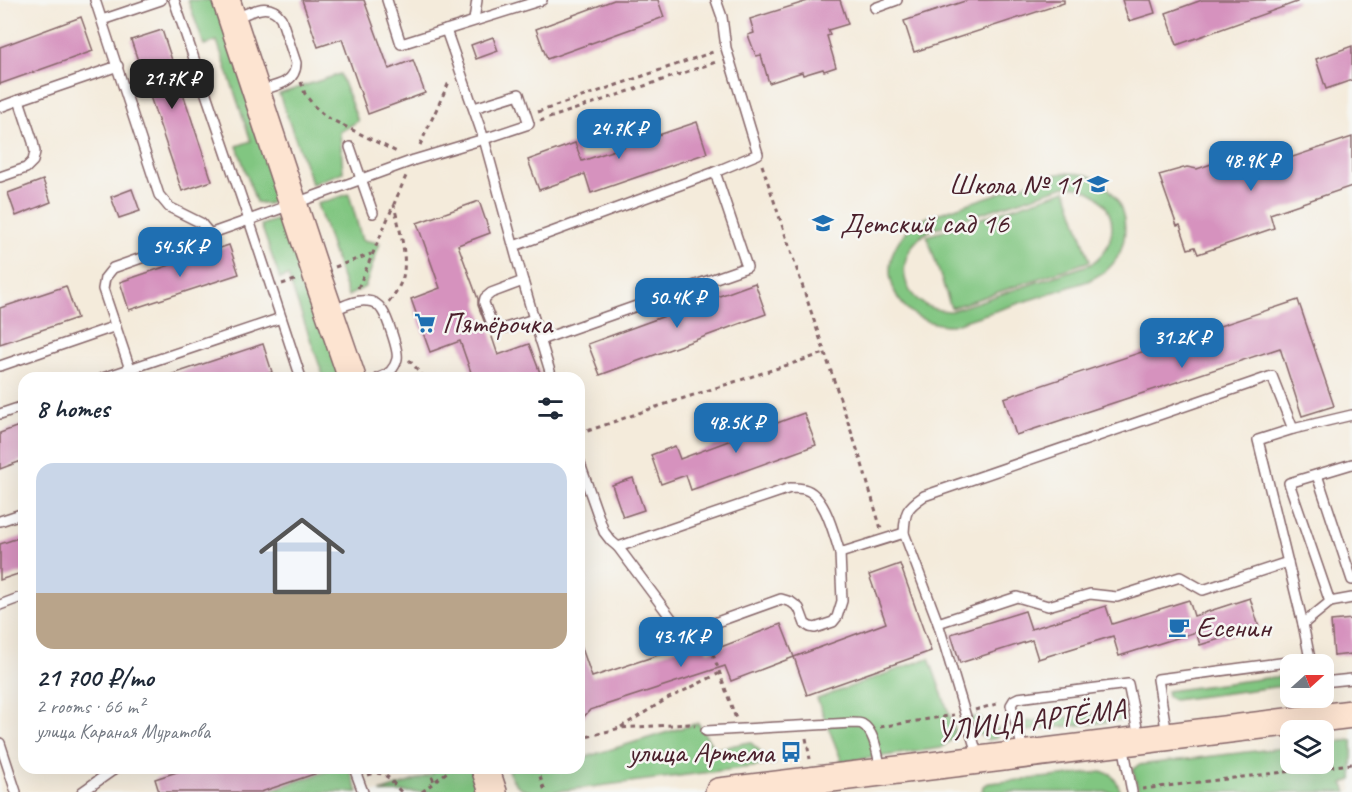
<!DOCTYPE html>
<meta charset="utf-8">
<style>
body{margin:0;font-family:Caveat,sans-serif;background:#f6f6f7;color:#1f2937;height:100vh;display:flex;flex-direction:column;font-size:22px;white-space:nowrap}
*{box-sizing:border-box;margin:0}
p{font-size:20px;color:#747a83}
.icon{flex:none;width:33px;height:33px;fill:none;stroke:currentColor;stroke-width:2;stroke-linecap:round;stroke-linejoin:round}
.map{position:relative;flex:1;overflow:hidden}
.details{position:absolute;left:18px;top:372px;width:567px;height:402px;display:flex;flex-direction:column;background:#fff;border-radius:18px;box-shadow:0 6px 24px #0002}
.details>*{flex:none}
.needle{width:39px;rotate:69deg}
.buttons{position:absolute;left:1280px;top:654px;display:grid;gap:12px}
.buttons a{display:grid;place-items:center;width:54px;height:54px;border-radius:12px;background:#fff;box-shadow:0 6px 24px #0002;font-size:30px}
.price{position:absolute;translate:-50% -51px;padding:0 14px;border-radius:12px;background:#1f6fb2;color:#fff;font-size:20px;line-height:39px;filter:drop-shadow(0 2px 3px #0008)}
.price::after{content:'';position:absolute;left:50%;top:36px;width:18px;height:14px;margin-left:-9px;background:inherit;clip-path:polygon(0 0,100% 0,50% 100%)}
.price.active{background:#222;color:#fff}
ul{padding:0;list-style:none}
li{display:grid;align-content:center;gap:12px;height:318px;padding:0 18px}
li span{display:grid;place-items:center;height:186px;border-radius:18px;color:#555}
li>.icon{margin-inline-start:auto}
span .icon{width:108px;height:108px;fill:#fffc;stroke-width:1}
li b{font-size:26px}
h2{display:flex;justify-content:space-between;align-items:center;height:72px;padding:0 18px;font-size:26px}
.map>svg:first-child{display:block}
</style>
<div class="map">
<svg width="1352" height="792" viewBox="0 0 1352 792">
<rect width="100%" height="100%" fill="#f6f6f2"/>
<filter id="ink" filterUnits="userSpaceOnUse"><feTurbulence type="fractalNoise" baseFrequency=".0167" numOctaves="2"/><feDisplacementMap in="SourceGraphic" scale="12" xChannelSelector="R" yChannelSelector="G"/><feConvolveMatrix kernelMatrix="1 2 1 2 8 2 1 2 1" color-interpolation-filters="sRGB"/></filter>
<filter id="wash" filterUnits="userSpaceOnUse"><feTurbulence type="fractalNoise" baseFrequency=".008" numOctaves="4" result="noise"/><feDisplacementMap in="SourceGraphic" scale="24" xChannelSelector="R" yChannelSelector="G"/><feGaussianBlur stdDeviation="1.35" result="paint"/><feColorMatrix in="noise" values="0 0 0 0 0 0 0 0 0 0 0 0 0 0 0 0 0 1.4 0 .05"/><feComposite in="paint" operator="in"/></filter>
<g filter="url(#wash)">
<rect width="100%" height="100%" fill="#f4ebdb"/>
<!-- green -->
<g fill="#81c681" stroke="#667256" stroke-width="1.5" fill-rule="evenodd">
<polygon points="188,0 225,0 289,196 267,204 256,202 237,146 251,141 217,41 204,45"/>
<polygon points="340,74 358,121 340,132 343,172 312,184 279,94"/>
<path d="M1064,173C1072,173 1079,173 1087,175C1126,188 1138,241 1108,269C1102,274 1095,277 1088,281L952,325C884,325 866,245 928,217L1053,175ZM1065,186C1112,186 1129,237 1091,264L951,311C899,312 887,251 933,229Z"/>
<polygon points="1066,190 1090,261 951,308 927,236"/>
<polygon points="349,194 362,240 380,243 365,287 348,296 317,204"/>
<polygon points="294,214 351,378 324,378 288,276 280,279 261,225"/>
<polygon points="929,658 955,730 952,739 941,748 842,762 817,699"/>
<polygon points="1290,675 1290,685 1174,700 1168,697 1167,691"/>
<polygon points="1123,711 1124,720 1026,731 1023,722"/>
<polygon points="980,716 987,729 999,728 997,738 988,740 978,733 968,718"/>
<path d="M698,723L714,749L750,742L775,764L551,792C525,792 516,792 507,768H579V759Z"/>
<polygon points="1352,740 1352,780 1343,783 1347,792 1139,792 1133,770 1138,765 1290,747 1290,764 1323,764 1323,743"/>
<polygon points="337,768 349,768 358,792 265,792"/>
<polygon points="431,768 482,768 485,792 380,792 433,774"/>
<polygon points="1102,772 1111,774 1117,783 1121,792 982,792 983,786 989,783"/>
</g>
<g id="blocks">
<!-- building -->
<g fill="#d692be">
<polygon points="302,0 364,0 389,69 413,60 425,93 368,114 342,39 318,47"/>
<polygon points="614,0 658,0 664,17 547,59 536,29"/>
<polygon points="811,0 840,0 848,24 828,30 830,35 827,36 836,67 824,71 823,69 803,75 802,72 769,83 761,55 756,56 748,35 754,33 750,19"/>
<polygon points="968,0 1064,0 1064,3 914,52 904,21"/>
<polygon points="1122,0 1151,0 1155,13 1129,21"/>
<polygon points="1202,0 1297,0 1297,2 1177,45 1166,13"/>
<polygon points="81,17 93,51 0,84 0,47"/>
<polygon points="162,30 212,181 182,191 131,40"/>
<polygon points="493,37 498,51 476,59 471,45"/>
<polygon points="1352,46 1352,80 1326,89 1316,59"/>
<polygon points="697,122 707,153 591,193 585,174 539,190 528,160 575,143 582,161"/>
<polygon points="1352,137 1352,186 1270,214 1274,228 1198,254 1195,247 1188,249 1180,225 1177,226 1159,175 1187,167 1197,169 1217,162 1217,157 1220,154 1246,144 1252,163 1257,161 1260,168"/>
<polygon points="43,180 51,202 16,216 8,193"/>
<polygon points="132,189 140,211 119,218 111,197"/>
<polygon points="479,201 490,233 458,245 478,299 478,305 486,326 490,331 498,355 529,344 542,378 473,378 460,341 430,352 411,299 440,288 417,223"/>
<polygon points="229,245 239,274 129,310 120,282"/>
<polygon points="755,283 766,314 600,375 588,344"/>
<polygon points="66,286 77,318 0,344 0,308"/>
<polygon points="1298,300 1334,406 1302,416 1280,348 1016,435 1004,398"/>
<polygon points="263,344 272,372 256,378 168,378 167,376"/>
<polygon points="804,413 816,445 691,490 686,475 661,484 651,455 675,446 680,459"/>
<polygon points="24,424 24,460 0,469 0,433"/>
<polygon points="633,478 644,510 623,517 612,485"/>
<polygon points="24,536 24,572 0,580 0,544"/>
<polygon points="900,564 931,651 807,695 794,657 886,623 869,575"/>
<polygon points="1250,598 1259,627 1200,645 1196,632 1119,656 1113,636 1038,659 1032,640 960,663 951,634 1025,611 1031,629 1106,606 1112,624 1189,600 1194,616"/>
<polygon points="1352,619 1352,654 1334,656 1331,621"/>
<polygon points="781,624 794,657 731,681 725,666 590,710 579,722 579,646 581,645 592,677 704,640 708,652"/>
<polygon points="189,768 218,768 219,771 229,768 325,768 326,770 261,792 159,792 155,779"/>
</g>
</g>
</g>
<g filter="url(#ink)">
<use href="#blocks" fill-opacity="0" stroke="#866669" stroke-width="1.5"/>
<g fill="none" stroke-linecap="round" stroke-linejoin="round">
<defs>
<g id="lane">
<polyline points="95,0 159,195 169,207 201,223 210,234"/>
<polyline points="174,0 249,220 301,378"/>
<polyline points="387,0 401,44 542,0"/>
<polyline points="875,8 897,0"/>
<path d="M235,18C252,12 269,0 281,18L296,63C296,84 274,86 258,91"/>
<polyline points="102,20 161,0"/>
<polyline points="474,20 477,0"/>
<polyline points="446,30 484,139 529,124 519,94 474,108"/>
<polyline points="19,100 118,66"/>
<polyline points="0,107 19,100 33,142 35,152 33,161 26,168 0,177"/>
<polyline points="350,147 373,213"/>
<polyline points="514,246 715,172 758,154 726,48 722,17 716,0"/>
<polyline points="523,281 534,319"/>
<path d="M331,311C342,307 356,299 367,301C373,301 379,305 382,310C387,317 399,351 397,359C395,368 388,375 379,378"/>
<polyline points="540,340 747,267 715,172"/>
<polyline points="0,366 116,326"/>
<polyline points="103,378 281,318"/>
<polyline points="133,378 103,289 105,278 113,268 249,220 414,160 484,139 523,281 491,293 485,298 484,303 492,324 496,328 505,328 534,319 552,378"/>
<polyline points="0,414 24,406"/>
<polyline points="1293,429 1258,440 1303,624 1311,664"/>
<path d="M579,461L604,532L611,541L618,547L790,488C794,488 800,488 804,489C825,494 834,535 840,553L904,533"/>
<polyline points="1317,475 1352,580"/>
<polyline points="0,521 24,513"/>
<polyline points="618,547 674,622 689,627 703,627 781,599 791,602 799,608 805,624 810,627 815,628 833,622 837,617 842,601 840,553"/>
<polyline points="1330,602 1289,483 1352,464"/>
<polyline points="0,605 24,596"/>
<polyline points="938,623 1017,597 1048,606 1090,594 1117,597 1180,577 1203,590 1288,562"/>
<polyline points="1303,624 1330,602 1352,598"/>
<polyline points="1323,682 1352,679"/>
<polyline points="1315,698 1316,716"/>
<path d="M706,731L852,723C854,723 860,723 862,724C875,731 878,757 881,770"/>
<polyline points="1167,735 1158,679 1310,659"/>
<polyline points="0,743 16,792"/>
<polyline points="1123,744 1132,792"/>
<polyline points="1024,753 1011,705 1014,700 1018,698 1128,684 1139,737"/>
<path d="M978,757L938,623L904,533C905,512 906,508 924,496L1272,376L1293,429L1352,415"/>
<polyline points="354,768 363,792"/>
<polyline points="82,792 116,768"/>
</g>
<g id="secondary">
<polyline points="226,0 316,273 352,378"/>
<polyline points="485,768 493,792"/>
<polyline points="719,792 1352,714"/>
</g>
</defs>
<!-- lane casing -->
<use href="#lane" stroke="#866669" stroke-width="12"/>
<!-- secondary casing -->
<use href="#secondary" stroke="#866669" stroke-width="30"/>
<!-- path -->
<g stroke="#866669" stroke-width="3" stroke-dasharray="4.5 4.5" stroke-linecap="butt">
<polyline points="301,82 305,94 314,106 326,117 399,153"/>
<polyline points="538,112 716,51"/>
<polyline points="540,121 719,61"/>
<polyline points="420,145 450,80"/>
<polyline points="762,165 862,464 881,529"/>
<polyline points="335,267 371,254"/>
<polyline points="282,284 295,280"/>
<polyline points="358,288 406,176"/>
<path d="M389,302C395,294 400,286 403,277C408,254 399,228 394,205"/>
<polyline points="409,360 419,371 422,378"/>
<polyline points="579,434 653,408 825,353"/>
<polyline points="707,637 736,719"/>
<polyline points="975,710 1000,703"/>
<polyline points="621,727 665,700 720,673"/>
<polyline points="880,727 954,715"/>
<polyline points="806,738 810,759"/>
<polyline points="579,739 620,728 689,724 695,726"/>
<polyline points="429,768 434,782"/>
<polyline points="537,768 545,791"/>
<path d="M368,775C386,769 390,780 401,792"/>
<polyline points="1142,789 1352,764"/>
<polyline points="422,792 452,768"/>
</g>
<!-- lane -->
<use href="#lane" stroke="#fff" stroke-width="9"/>
<!-- secondary -->
<use href="#secondary" stroke="#fde4d1" stroke-width="27"/>
</g>
</g>
<!-- icons -->
<defs>
<symbol id="school-bare" viewBox="-9 -9 18 18"><path d="M0-5L7-2L0 1L-7-2ZM-4 1L0 2.5L4 1V4Q0 6-4 4Z" fill="#1f6fb2" stroke="#f6f6f2" stroke-width="2.5" paint-order="stroke"/></symbol>
<symbol id="supermarket-bare" viewBox="-9 -9 18 18"><path d="M-6-5.5h2.5l.6 2H6L4.5 2H-2.5L-4.4-4H-6ZM-1.5 3.2a1.3 1.3 0 1 0 .1 0ZM3 3.2a1.3 1.3 0 1 0 .1 0Z" fill="#1f6fb2" stroke="#f6f6f2" stroke-width="2.5" paint-order="stroke"/></symbol>
<symbol id="cafe-bare" viewBox="-9 -9 18 18"><path d="M-5.5-4.5H6V0H3Q3 3.5 0 3.5H-2.5Q-5.5 3.5-5.5 0ZM3-3.2v2h1.7v-2ZM-6 4.5H4V6H-6Z" fill="#1f6fb2" stroke="#f6f6f2" stroke-width="2.5" paint-order="stroke"/></symbol>
<symbol id="bus-bare" viewBox="-9 -9 18 18"><path d="M-5-6H5V4H4V6H2V4H-2V6H-4V4H-5ZM-3.5-4V0h7V-4ZM-3.5 1.2v1.5H-2V1.2ZM2 1.2v1.5H3.5V1.2Z" fill="#1f6fb2" stroke="#f6f6f2" stroke-width="2.5" paint-order="stroke"/></symbol>
</defs>
<g fill-rule="evenodd">
<use href="#school-bare" x="1083" y="169" width="30" height="30"/>
<use href="#school-bare" x="808" y="208" width="30" height="30"/>
<use href="#supermarket-bare" x="410" y="308" width="30" height="30"/>
<use href="#cafe-bare" x="1164" y="612" width="30" height="30"/>
<use href="#bus-bare" x="776" y="737" width="30" height="30"/>
</g>
<g text-anchor="middle" dominant-baseline="central" stroke-width="5" stroke-linejoin="round" paint-order="stroke">
<!-- poi labels -->
<g font-size="30" fill="#4a1f2b" stroke="#f6f6f2" text-anchor="start">
<text x="1081" y="184" text-anchor="end">Школа № 11</text>
<text x="840" y="223">Детский сад 16</text>
<text x="442" y="323">Пятёрочка</text>
<text x="1196" y="627">Есенин</text>
<text x="774" y="752" text-anchor="end">улица Артема</text>
</g>
<!-- street labels -->
<g font-size="30" fill="#4a1f2b" stroke="#f6f6f2">
<text transform="translate(1031 720) rotate(-7)">УЛИЦА АРТЁМА</text>
</g>
</g>
</svg>
<div class="buttons">
<a><svg class="needle" viewBox="-14 -14 28 28"><path d="M0-13l5 13h-10z" fill="#e53935"/><path d="M0 13l5-13h-10z" fill="#747a83"/></svg></a>
<a><svg class="icon" aria-label="layers" viewBox="0 0 24 24"><path d="M12 4l9 5-9 5-9-5zM3 14l9 5 9-5"/></svg></a>
</div>
<b class="price active" style="left:172px;top:110px">21.7K ₽</b>
<b class="price" style="left:619px;top:160px">24.7K ₽</b>
<b class="price" style="left:1251px;top:192px">48.9K ₽</b>
<b class="price" style="left:180px;top:278px">54.5K ₽</b>
<b class="price" style="left:677px;top:329px">50.4K ₽</b>
<b class="price" style="left:1182px;top:369px">31.2K ₽</b>
<b class="price" style="left:736px;top:454px">48.5K ₽</b>
<b class="price" style="left:681px;top:668px">43.1K ₽</b>
<section class="details">
<h2>8 homes<svg class="icon" aria-label="filters" viewBox="0 0 24 24"><path d="M4 7h16M4 17h16"/><circle cx="9" cy="7" r="2"/><circle cx="15" cy="17" r="2"/></svg></h2>
<ul>
<li><span style="background:linear-gradient(#c9d6e8 70%,#b9a48a 0)"><svg class="icon" aria-label="home" viewBox="0 0 24 24"><path d="M3 11l9-7 9 7M6 9v11h12V9"/></svg></span><div><b>21 700 ₽/mo</b><p>2 rooms · 66 m²</p><p>улица Караная Муратова</p></div></li>
</ul>
</section>
</div>
